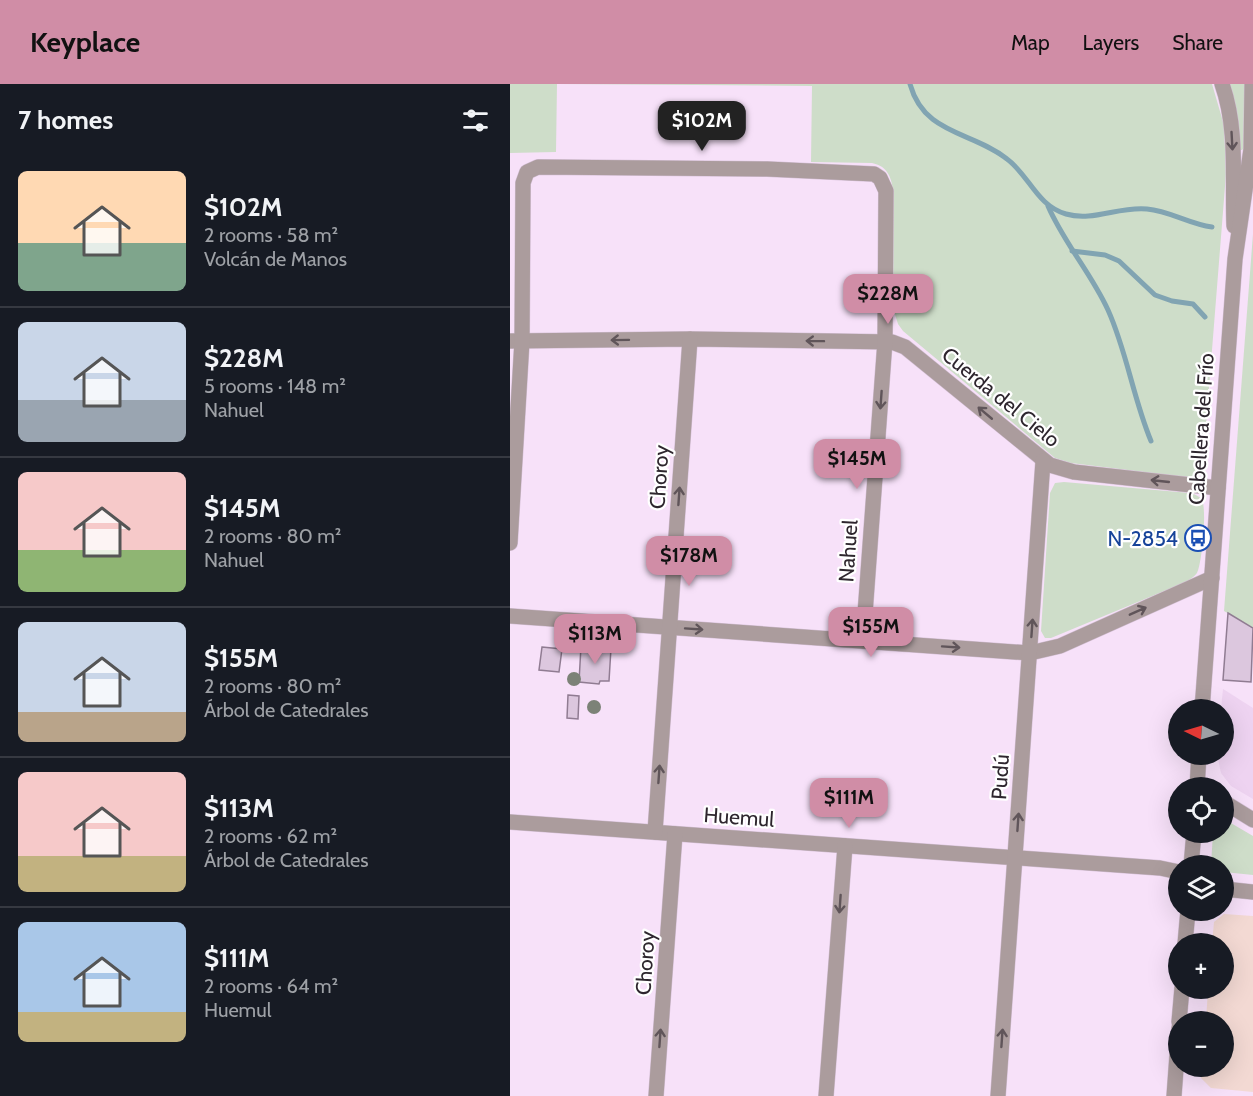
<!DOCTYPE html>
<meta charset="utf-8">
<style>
body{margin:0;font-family:Cabin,sans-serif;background:#242831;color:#f1f3f6;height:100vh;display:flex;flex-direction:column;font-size:22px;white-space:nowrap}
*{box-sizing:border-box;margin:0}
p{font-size:20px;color:#9ea1a6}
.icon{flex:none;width:33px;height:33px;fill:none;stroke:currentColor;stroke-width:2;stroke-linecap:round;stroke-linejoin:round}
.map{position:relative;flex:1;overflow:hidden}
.details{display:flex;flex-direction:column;background:#171b24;width:510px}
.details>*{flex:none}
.needle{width:39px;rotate:275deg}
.buttons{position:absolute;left:658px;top:615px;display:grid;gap:12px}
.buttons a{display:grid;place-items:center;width:66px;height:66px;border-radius:50%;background:#171b24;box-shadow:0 6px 24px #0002;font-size:30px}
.price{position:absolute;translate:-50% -51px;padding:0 14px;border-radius:12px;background:#d08da6;color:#111;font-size:20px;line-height:39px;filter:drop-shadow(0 2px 3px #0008)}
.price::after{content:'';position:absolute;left:50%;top:36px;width:18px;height:14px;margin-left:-9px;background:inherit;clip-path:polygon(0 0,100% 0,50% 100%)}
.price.current{background:#222;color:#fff}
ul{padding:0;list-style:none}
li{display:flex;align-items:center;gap:18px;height:150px;padding:0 18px}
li+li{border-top:2px solid #363941}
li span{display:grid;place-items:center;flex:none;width:168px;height:120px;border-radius:9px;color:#555}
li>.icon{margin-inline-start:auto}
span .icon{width:72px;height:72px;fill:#fffc;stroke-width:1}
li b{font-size:26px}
h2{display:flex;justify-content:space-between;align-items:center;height:72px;padding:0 18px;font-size:26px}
header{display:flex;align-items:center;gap:36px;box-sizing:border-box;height:84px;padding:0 30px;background:#d08da6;color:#111}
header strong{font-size:28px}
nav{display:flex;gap:33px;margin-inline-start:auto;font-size:21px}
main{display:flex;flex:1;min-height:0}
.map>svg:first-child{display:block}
</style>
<header>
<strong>Keyplace</strong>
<nav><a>Map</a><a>Layers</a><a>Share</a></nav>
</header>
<main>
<section class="details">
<h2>7 homes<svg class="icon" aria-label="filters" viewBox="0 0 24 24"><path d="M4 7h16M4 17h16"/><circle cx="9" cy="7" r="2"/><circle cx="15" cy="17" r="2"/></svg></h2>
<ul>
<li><span style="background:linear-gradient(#ffd9b3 60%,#7fa58c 0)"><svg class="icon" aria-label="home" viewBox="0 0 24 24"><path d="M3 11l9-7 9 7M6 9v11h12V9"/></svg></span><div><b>$102M</b><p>2 rooms · 58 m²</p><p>Volcán de Manos</p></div></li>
<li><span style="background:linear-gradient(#c9d6e8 65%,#9aa5b1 0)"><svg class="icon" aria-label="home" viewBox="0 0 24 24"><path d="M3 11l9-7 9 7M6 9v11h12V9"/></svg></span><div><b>$228M</b><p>5 rooms · 148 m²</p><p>Nahuel</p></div></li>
<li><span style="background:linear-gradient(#f6c9c9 65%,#8fb573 0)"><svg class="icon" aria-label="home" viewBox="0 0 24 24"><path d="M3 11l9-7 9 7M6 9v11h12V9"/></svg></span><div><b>$145M</b><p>2 rooms · 80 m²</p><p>Nahuel</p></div></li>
<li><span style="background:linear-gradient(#c9d6e8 75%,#b9a48a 0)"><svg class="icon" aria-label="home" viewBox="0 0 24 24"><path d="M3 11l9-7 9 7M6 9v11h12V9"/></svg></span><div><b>$155M</b><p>2 rooms · 80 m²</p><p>Árbol de Catedrales</p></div></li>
<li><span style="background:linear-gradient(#f6c9c9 70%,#c2b280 0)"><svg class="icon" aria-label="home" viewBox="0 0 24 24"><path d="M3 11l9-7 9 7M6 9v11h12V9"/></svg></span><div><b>$113M</b><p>2 rooms · 62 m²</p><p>Árbol de Catedrales</p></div></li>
<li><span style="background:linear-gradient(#a9c7e8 75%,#c2b280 0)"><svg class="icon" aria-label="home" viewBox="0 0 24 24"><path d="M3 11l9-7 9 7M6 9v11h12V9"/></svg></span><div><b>$111M</b><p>2 rooms · 64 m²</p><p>Huemul</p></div></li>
</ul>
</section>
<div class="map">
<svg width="743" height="1012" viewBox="0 0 743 1012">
<rect width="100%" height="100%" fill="#f7e1f9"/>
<!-- built -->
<polygon fill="#eed3f1" points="713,605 743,624 743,715 721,702 711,689 708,675 708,671 714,670 714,626 711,625"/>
<!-- education -->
<polygon fill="#f3d9d3" points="714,830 743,832 743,1008 701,1004 691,994 692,983 714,982 714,938 696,937 698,905 714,904 714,860 702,859 704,838"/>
<!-- green -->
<g fill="#ceddc9">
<path d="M0,0H702L714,41L716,90L693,379C690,389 684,394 674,393L561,379L545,374L393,247L388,240L383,224V106C381,92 377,82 362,79L301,78L302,2L47,0L46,68L0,69Z"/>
<polygon points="717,0 735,0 734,64 732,66 730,66"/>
<polygon points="743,150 743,544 714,527"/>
<path d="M554,398L680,409C685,410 689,412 692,416C697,425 692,480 687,489C684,493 680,495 676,498L541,554H535L531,547L540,409L545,399Z"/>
<polygon points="714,735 743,752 743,791 714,788 714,782 701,781 703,749 714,748"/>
</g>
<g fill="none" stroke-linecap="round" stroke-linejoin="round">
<!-- stream -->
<g stroke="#81a4b2" stroke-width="5">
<path d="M400,0C414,51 462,47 497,75C519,91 527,122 556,130C583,138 609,122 637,125C660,127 679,140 702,143"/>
<path d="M538,122C554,159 581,189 598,226C617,268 623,314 641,357"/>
<polyline points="562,167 595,171 609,177 645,211 662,217 683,220 695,233"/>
</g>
</g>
<!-- building -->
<g fill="#dcc7de" stroke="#907c92" stroke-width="1.5">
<polygon points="718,529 743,544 741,598 713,596"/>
<polygon points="71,562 101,564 99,597 90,597 89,600 69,598"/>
<polygon points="32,563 52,565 49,588 29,586"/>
<polygon points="58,611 69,612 68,635 57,634"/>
</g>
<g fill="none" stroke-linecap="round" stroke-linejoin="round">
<defs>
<g id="minor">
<path d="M712,0C728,45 722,95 724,142"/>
<polyline points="0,257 180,255 382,258 395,263 540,381 564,388 708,404"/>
<polyline points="0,459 12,257 13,99 17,88 28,83 257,85 364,90 370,94 376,107 375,257 353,557"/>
<polyline points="0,532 520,569 550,562 702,494"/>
<polyline points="692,626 725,175 741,65 742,0"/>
<polyline points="687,704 689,670"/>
<polyline points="714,718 743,736"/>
<polyline points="0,738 650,784 669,788"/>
<polyline points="145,748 180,255"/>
<polyline points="681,782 684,748"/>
<polyline points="714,805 743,808"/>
<polyline points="675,860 678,826"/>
<polyline points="669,938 672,904"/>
<polyline points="146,1012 165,750"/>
<polyline points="316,1012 335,762"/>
<polyline points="488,1012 533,377"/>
<polyline points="664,1012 669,944"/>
</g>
</defs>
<!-- minor casing -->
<use href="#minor" stroke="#d3bfd4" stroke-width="16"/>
<!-- minor -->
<use href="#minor" stroke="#ab9c9d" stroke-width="15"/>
</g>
<!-- trees -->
<g fill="#7c8277">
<circle cx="64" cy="548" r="7"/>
<circle cx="96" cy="551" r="7"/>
<circle cx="64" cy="595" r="7"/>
<circle cx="84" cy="623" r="7"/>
</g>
<!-- one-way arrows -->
<defs><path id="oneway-shaft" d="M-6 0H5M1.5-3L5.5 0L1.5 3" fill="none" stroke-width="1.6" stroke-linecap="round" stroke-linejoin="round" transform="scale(1.5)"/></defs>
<g stroke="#60555a">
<use href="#oneway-shaft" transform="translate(722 57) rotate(87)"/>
<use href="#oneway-shaft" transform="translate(110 256) rotate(179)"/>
<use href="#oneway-shaft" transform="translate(305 257) rotate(-179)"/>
<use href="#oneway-shaft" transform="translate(371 316) rotate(94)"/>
<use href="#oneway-shaft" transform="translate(475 329) rotate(-140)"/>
<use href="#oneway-shaft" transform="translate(650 397) rotate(-174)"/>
<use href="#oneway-shaft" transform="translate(169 412) rotate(-86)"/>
<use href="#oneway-shaft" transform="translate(628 527) rotate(-24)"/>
<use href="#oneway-shaft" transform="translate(522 544) rotate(-86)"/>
<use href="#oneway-shaft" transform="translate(184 545) rotate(4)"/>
<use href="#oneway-shaft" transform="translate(441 563) rotate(4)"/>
<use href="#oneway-shaft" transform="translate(149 690) rotate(-86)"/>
<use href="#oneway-shaft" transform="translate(508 738) rotate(-86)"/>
<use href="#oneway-shaft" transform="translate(330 820) rotate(94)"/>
<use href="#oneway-shaft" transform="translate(150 954) rotate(-86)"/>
<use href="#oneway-shaft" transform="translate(492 954) rotate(-86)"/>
</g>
<!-- icons -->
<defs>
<symbol id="bus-ring" viewBox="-11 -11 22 22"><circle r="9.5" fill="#fff" stroke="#1a4fb4" stroke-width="1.5"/><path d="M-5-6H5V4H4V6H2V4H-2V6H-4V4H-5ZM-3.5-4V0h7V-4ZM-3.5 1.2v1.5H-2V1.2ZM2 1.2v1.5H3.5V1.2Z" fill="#1a4fb4"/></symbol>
</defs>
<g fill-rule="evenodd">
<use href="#bus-ring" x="673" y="439" width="30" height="30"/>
</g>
<g text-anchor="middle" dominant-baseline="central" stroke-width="4.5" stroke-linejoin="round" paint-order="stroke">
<!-- street labels -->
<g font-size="21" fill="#2e262e" stroke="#fff">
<text transform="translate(491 313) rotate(39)">Cuerda del Cielo</text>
<text transform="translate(691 345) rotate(-86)">Cabellera del Frío</text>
<text transform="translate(149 393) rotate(-86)">Choroy</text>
<text transform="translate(338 467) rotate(-86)">Nahuel</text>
<text transform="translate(490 693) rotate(-86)">Pudú</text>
<text transform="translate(229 733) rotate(4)">Huemul</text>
<text transform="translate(135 879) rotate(-86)">Choroy</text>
</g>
<!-- transit labels -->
<g font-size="21" fill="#164399" stroke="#fff" text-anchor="end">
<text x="668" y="454">N-2854</text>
</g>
</g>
</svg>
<div class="buttons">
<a><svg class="needle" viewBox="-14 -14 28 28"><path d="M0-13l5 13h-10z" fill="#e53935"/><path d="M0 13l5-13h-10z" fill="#9ea1a6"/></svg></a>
<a><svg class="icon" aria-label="locate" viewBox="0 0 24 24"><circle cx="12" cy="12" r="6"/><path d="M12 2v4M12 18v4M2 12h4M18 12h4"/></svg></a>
<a><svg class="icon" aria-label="layers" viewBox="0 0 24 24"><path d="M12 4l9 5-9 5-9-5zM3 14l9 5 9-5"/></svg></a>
<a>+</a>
<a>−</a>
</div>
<b class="price current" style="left:192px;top:68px">$102M</b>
<b class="price" style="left:378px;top:241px">$228M</b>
<b class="price" style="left:347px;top:406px">$145M</b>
<b class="price" style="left:179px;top:503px">$178M</b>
<b class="price" style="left:361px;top:574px">$155M</b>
<b class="price" style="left:85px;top:581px">$113M</b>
<b class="price" style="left:339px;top:745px">$111M</b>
</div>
</main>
